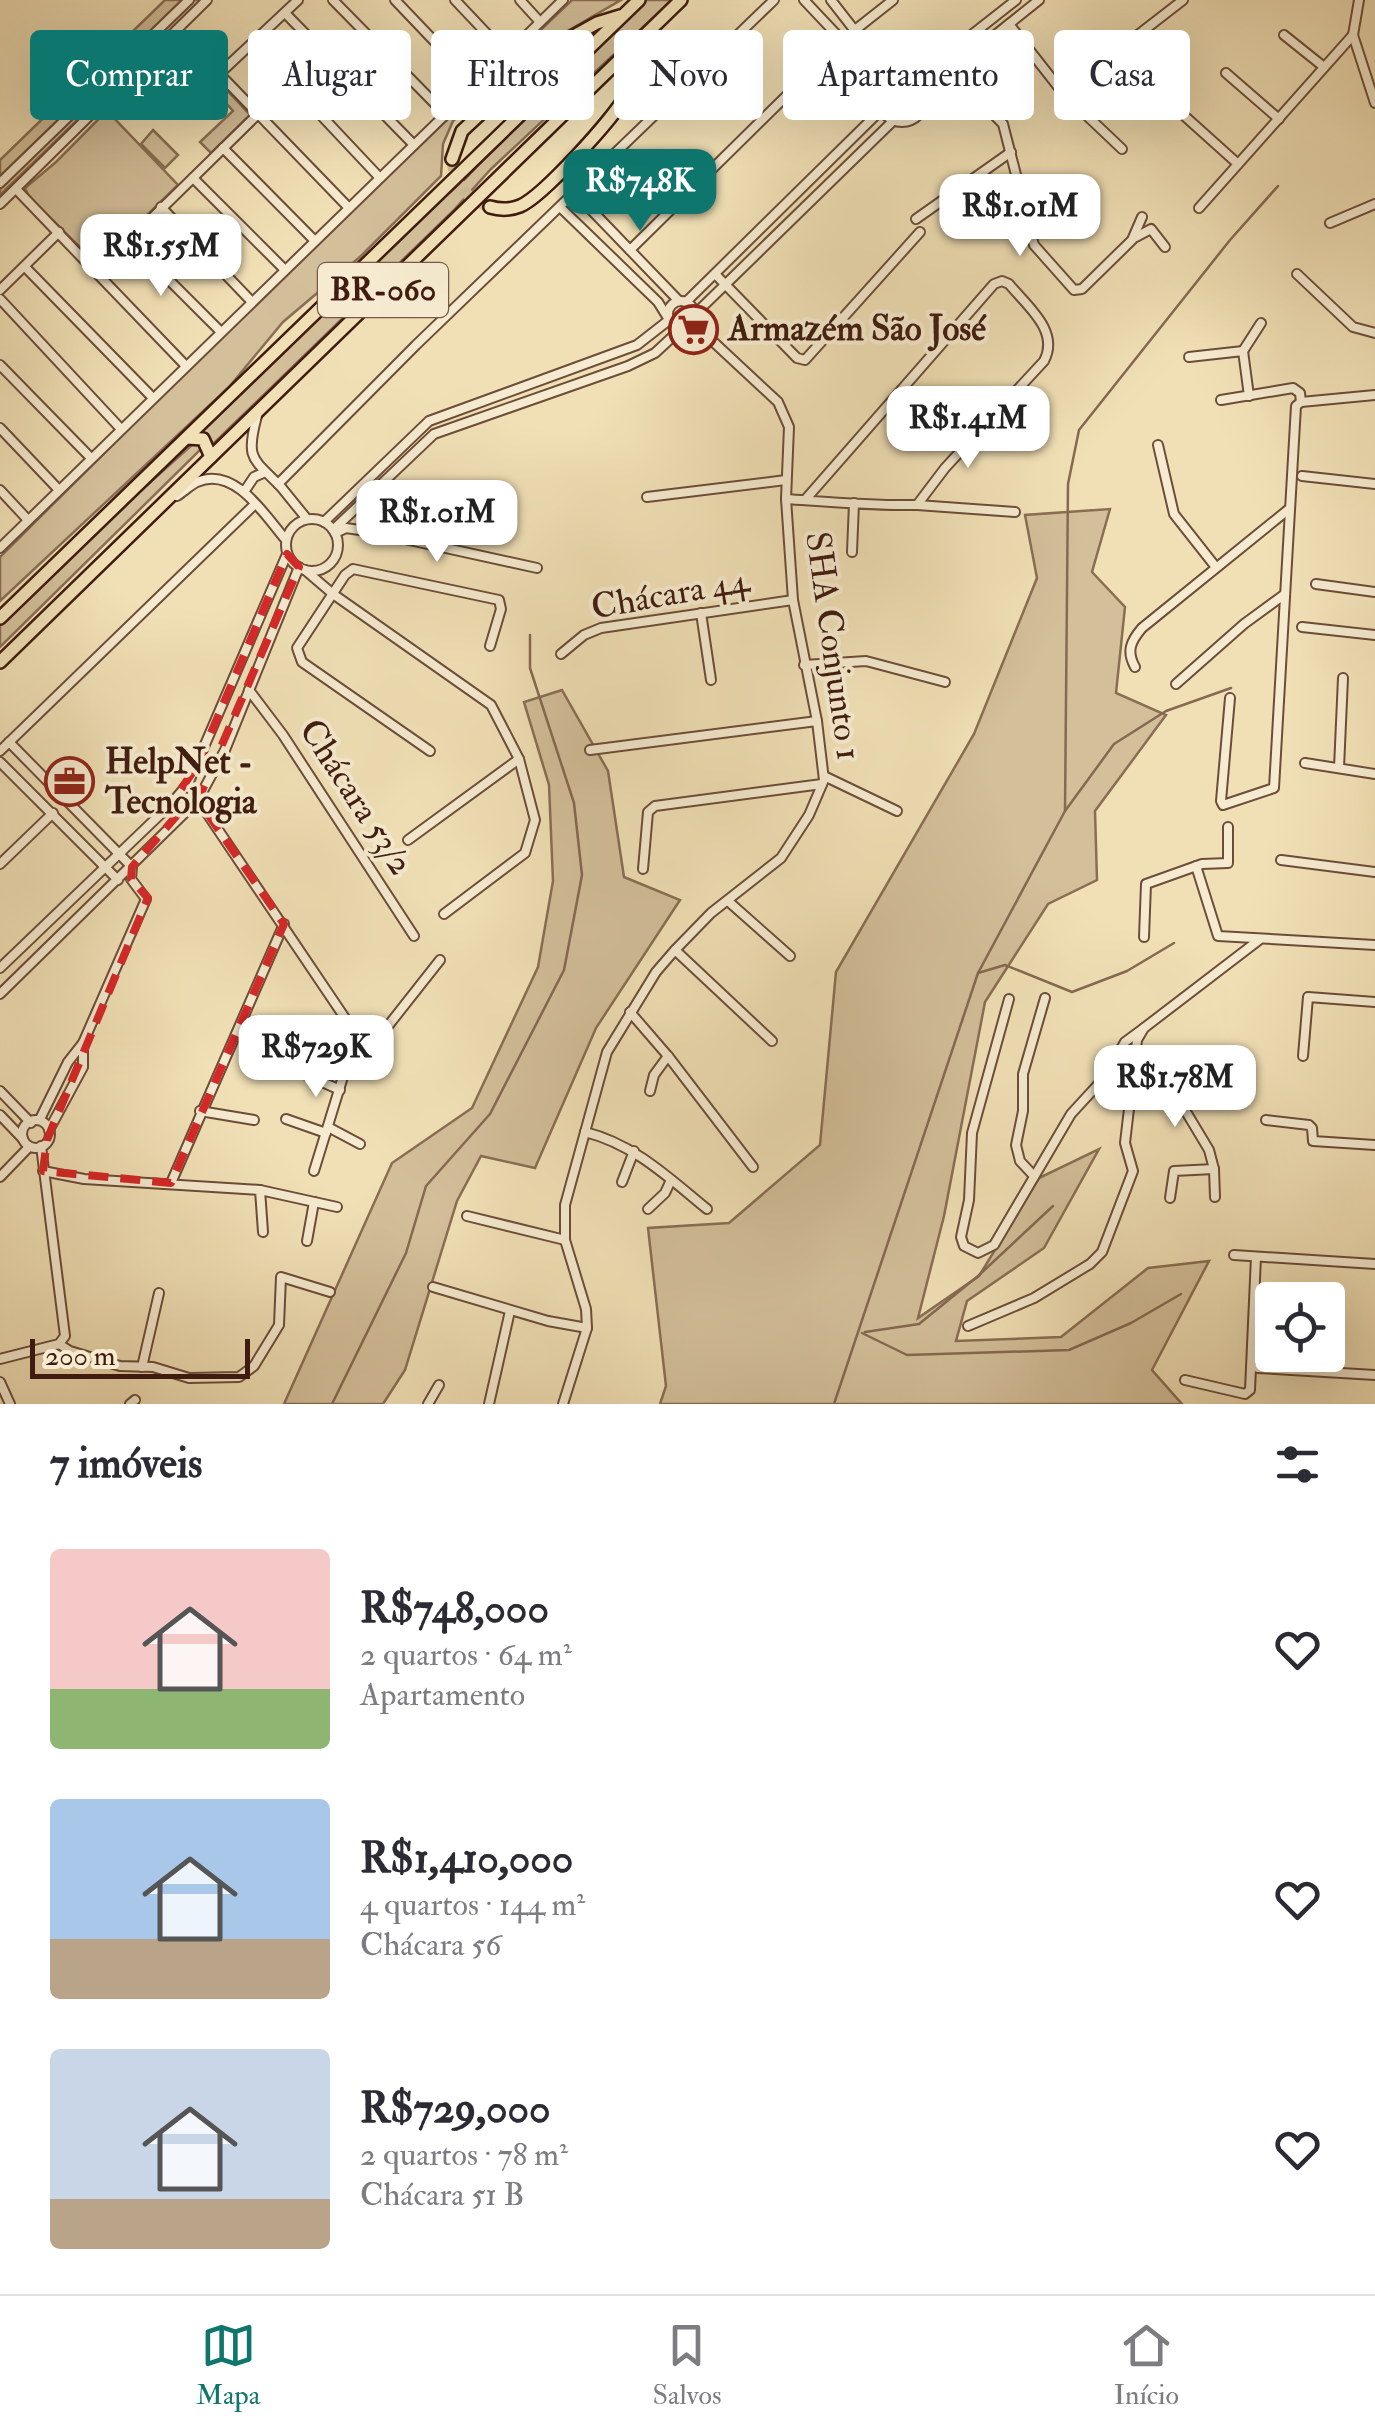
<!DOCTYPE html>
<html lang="pt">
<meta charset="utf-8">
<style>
body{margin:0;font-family:"IM FELL Double Pica",serif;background:#f7f7f7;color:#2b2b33;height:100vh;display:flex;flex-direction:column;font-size:38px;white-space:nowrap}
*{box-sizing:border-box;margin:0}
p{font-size:32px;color:#7c7c81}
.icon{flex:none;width:55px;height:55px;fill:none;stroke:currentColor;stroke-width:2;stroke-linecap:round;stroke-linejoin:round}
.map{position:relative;height:1404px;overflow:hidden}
.details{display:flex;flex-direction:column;background:#fff;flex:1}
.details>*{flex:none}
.guide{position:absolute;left:30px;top:30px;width:1315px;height:90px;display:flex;gap:20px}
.tools{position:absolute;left:1255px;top:1282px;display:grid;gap:20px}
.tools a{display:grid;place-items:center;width:90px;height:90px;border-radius:10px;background:#fff;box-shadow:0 10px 40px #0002;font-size:50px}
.scale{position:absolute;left:30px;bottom:25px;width:220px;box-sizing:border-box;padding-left:10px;border:5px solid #3f1c0f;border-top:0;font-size:28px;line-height:35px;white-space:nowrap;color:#3f1c0f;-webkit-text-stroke:8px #f6ebd0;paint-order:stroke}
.price{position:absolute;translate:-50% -85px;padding:0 22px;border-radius:20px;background:#fff;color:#222;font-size:32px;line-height:65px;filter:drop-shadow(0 2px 5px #0008)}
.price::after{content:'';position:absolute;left:50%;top:60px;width:30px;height:22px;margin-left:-15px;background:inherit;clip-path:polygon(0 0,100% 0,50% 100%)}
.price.current{background:#0f766e;color:#fff}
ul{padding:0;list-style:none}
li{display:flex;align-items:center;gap:30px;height:250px;padding:0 50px}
li span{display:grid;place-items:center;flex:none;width:280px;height:200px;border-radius:10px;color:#555}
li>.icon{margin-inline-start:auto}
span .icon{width:120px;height:120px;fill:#fffc;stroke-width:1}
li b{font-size:42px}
h2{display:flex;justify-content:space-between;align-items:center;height:120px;padding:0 50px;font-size:42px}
.chip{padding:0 35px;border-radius:10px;background:#fff;box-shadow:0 10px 40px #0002;font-size:35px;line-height:90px}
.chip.current{background:#0f766e;color:#fff}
.tab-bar{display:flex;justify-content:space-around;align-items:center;height:140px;border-top:2px solid #e1e1e2;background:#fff;font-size:28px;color:#7c7c81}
.tab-bar a{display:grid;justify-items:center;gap:5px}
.tab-bar .current{color:#0f766e}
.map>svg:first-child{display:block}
</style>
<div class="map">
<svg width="1375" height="1404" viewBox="0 0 1375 1404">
<rect width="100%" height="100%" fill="#f1e0b6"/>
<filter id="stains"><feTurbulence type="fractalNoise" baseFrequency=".002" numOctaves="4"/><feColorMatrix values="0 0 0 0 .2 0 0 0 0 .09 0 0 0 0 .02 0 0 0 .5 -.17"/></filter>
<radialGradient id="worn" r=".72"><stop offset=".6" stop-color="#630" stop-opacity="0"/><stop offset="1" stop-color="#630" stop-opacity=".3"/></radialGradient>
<!-- green -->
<g fill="#d3bf9a" stroke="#896e54" stroke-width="2.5">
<polygon points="165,0 182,0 0,176 0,160"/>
<polygon points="194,0 201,0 0,195 0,189"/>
<polygon points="572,0 621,0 521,58 453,121 443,144 441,176 361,256 283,322 229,387 0,601 0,557 232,326"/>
<polygon points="643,0 672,0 491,169 453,211 213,444 209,436 201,431 419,218 465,179 533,107"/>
<polygon points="174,43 183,45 113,117 178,185 141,221 135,217 104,247 106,255 97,264 29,197 25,188 56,162"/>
<polygon points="224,87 250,115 211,153 200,142 233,111 217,93"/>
<polygon points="153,130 178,155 165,168 141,144"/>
<polygon points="200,443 200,450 0,647 0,625 108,520 193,444"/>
<polygon points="1110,509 1092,572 1125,607 1116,693 1166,715 1095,811 1097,880 1048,904 985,1002 944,1216 918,1318 979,1276 1039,1178 1099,1149 1044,1248 967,1301 956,1341 1061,1337 1148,1268 1209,1261 1152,1370 1182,1404 660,1404 666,1386 648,1228 729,1223 820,1145 836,972 974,734 1037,578 1025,515"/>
<polygon points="562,690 608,771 624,877 680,900 596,1028 535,1168 481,1156 457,1201 405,1370 383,1404 284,1404 392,1163 472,1108 538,967 553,881 549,785 524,702"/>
</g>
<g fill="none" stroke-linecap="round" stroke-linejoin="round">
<!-- stream -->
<g stroke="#856951" stroke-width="2.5">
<polyline points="1065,811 1114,744 1166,711 1231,688"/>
<polyline points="978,973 1005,965 1072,992 1127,971 1174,943"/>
<polyline points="865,1332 919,1324 978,1276 1053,1206"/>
<polyline points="862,1333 907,1355 1069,1350 1131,1323 1181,1294"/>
<polyline points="332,1404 406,1253 426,1186 490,1114 564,970 582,875 574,803 530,668 530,635"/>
<polyline points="834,1404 978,973 1065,811 1068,484 1079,430 1230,240 1278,186"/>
</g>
<!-- highway-tunnel -->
<path stroke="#cdb995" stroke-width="11" stroke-dasharray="11 5.5" stroke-linecap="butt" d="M452,159C454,184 466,199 490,207"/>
<defs>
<g id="minor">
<polyline points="333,0 445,114"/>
<polyline points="395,0 476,85"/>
<polyline points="455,0 506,54"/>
<polyline points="520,0 540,22"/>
<polyline points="804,0 872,72 880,92"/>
<polyline points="831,0 884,68 900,77"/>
<polyline points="1359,0 1353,35 1375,103"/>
<polyline points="285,13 414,145"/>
<polyline points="1009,24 1063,93 1183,0"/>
<polyline points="177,30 349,208"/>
<polyline points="855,30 893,0"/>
<polyline points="1284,35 1324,67"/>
<polyline points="253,43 380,178"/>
<polyline points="949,69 1003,124 1034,245 1074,290 1082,289 1132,240 1142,217"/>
<polyline points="1226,73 1279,119"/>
<polyline points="218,75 298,0"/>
<circle cx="902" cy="99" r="23"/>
<polyline points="914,80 1016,0"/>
<polyline points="924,92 1039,0"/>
<polyline points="1063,93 1122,149"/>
<polyline points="1179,111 1238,164"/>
<polyline points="223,148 315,241"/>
<polyline points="193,178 285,270"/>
<polyline points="0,183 189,0"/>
<polyline points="16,189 186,366"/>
<polyline points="574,192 679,301"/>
<polyline points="0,204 207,0"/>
<polyline points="161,207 252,302"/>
<polyline points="560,207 658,302 668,318"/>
<polyline points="1199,208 1353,35"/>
<polyline points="916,219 1011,152"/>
<polyline points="1330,223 1375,204"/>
<polyline points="1136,237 1151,229 1165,247"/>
<polyline points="128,239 221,332"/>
<polyline points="630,250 843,40"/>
<polyline points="25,267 153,398"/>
<polyline points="97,272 257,115"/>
<polyline points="1297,274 1353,327 1375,333"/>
<polyline points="716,275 797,358 805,360 920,232"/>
<polyline points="0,290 59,232"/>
<polyline points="0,299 121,429"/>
<circle cx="681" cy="314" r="13"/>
<polyline points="686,302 881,110"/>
<polyline points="693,316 893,121"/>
<polyline points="1243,351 1261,323"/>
<polyline points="1189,357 1243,351 1249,396"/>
<polyline points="0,365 91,458"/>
<polyline points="1221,400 1293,388 1300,393 1301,402"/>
<path d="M257,416C245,460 253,458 281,487C290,498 299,509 307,519"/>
<polyline points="0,428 59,490"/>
<polyline points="1158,445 1174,514 1215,566"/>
<polyline points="1302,476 1375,484"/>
<polyline points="278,484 416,345 774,0"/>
<polyline points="0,490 28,520"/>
<polyline points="244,492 254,477 263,473"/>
<path d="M177,496C183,492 191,485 197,482C235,465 266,517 286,540"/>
<polyline points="647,497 786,480"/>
<path d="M786,499C830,502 873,506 917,505L945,468L1044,361C1060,331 1027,306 1009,284L1002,281L994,284L805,500"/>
<polyline points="917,505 1015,512"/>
<circle cx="312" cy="545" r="26"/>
<polyline points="324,522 429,421 637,345 669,320"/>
<polyline points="333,530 434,434 628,366 655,353 683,327"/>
<polyline points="335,533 346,528 373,532 537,568"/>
<polyline points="0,548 563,0"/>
<polyline points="852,552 854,503"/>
<polyline points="305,570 333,594 491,705 519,759 535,820 525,853 444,914"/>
<polyline points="1316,584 1375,592"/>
<polyline points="701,613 711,680"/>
<polyline points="1302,627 1375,635"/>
<polyline points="561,654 584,635 601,628 793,600"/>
<polyline points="804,665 866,661 945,682"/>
<path d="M1135,667C1126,651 1131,641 1142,628L1289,509"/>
<polyline points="1176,684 1244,624 1285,594"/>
<polyline points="249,690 283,735 414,936"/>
<polyline points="1230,698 1221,801 1223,805 1274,788 1296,406 1301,402 1375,395"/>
<polyline points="9,742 132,867 131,879 146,899 83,1043 68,1062 40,1119"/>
<polyline points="590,750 817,721"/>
<polyline points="0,751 254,505"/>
<polyline points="430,751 302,662 297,648 345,575 353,569 499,600 501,609 490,646"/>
<polyline points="0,762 118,880"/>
<polyline points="1305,763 1375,774"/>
<polyline points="1339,768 1343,678"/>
<polyline points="824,776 897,811"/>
<polyline points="198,800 345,1018 354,1041"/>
<polyline points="408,840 519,759"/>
<polyline points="1281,860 1375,872"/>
<polyline points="0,864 53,813"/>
<polyline points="1196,866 1218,936 1375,945"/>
<polyline points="643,869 648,812 655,806 822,784"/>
<polyline points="728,901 790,956"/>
<polyline points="1144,937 1146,884 1202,864 1228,863 1228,827"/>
<polyline points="675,950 772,1041"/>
<polyline points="0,968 170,805 188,784 287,554"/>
<polyline points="0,994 198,800 225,750 299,567"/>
<polyline points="1009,999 972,1133 969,1200 961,1237 964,1246 978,1253 994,1245 1071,1114 1105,1077 1125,1042 1144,1028"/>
<polyline points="630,1012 668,1056 753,1167"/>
<polyline points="354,1041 368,1047 373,1045 440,960"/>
<polyline points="1303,1056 1308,997 1375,1002"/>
<polyline points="280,1063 340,1090"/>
<polyline points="1134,1064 1170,1085 1209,1150 1214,1169 1215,1197"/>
<polyline points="0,1091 31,1123"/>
<polyline points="650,1091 654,1075 668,1056"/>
<polyline points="200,1111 254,1120"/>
<polyline points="0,1115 23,1139"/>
<polyline points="286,1119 326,1133"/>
<polyline points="1266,1120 1309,1125 1312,1128 1313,1141 1375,1145"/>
<circle cx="36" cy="1134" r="14"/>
<polyline points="328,1127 360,1144"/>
<polyline points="49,1130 83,1067 83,1043"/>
<path d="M585,1132C634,1144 669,1178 707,1209"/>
<polyline points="43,1171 84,1179 260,1190 263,1232"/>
<polyline points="314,1171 354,1041"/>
<polyline points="1034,1176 1020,1161 1016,1145 1023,1111 1023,1074 1045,998"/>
<polyline points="0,1177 28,1148"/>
<polyline points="622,1182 634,1151"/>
<polyline points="171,1183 284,924"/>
<polyline points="260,1190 337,1207"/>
<polyline points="1170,1198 1174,1171 1214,1169"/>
<polyline points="648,1209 665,1193 671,1180"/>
<polyline points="467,1216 565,1240"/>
<polyline points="307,1241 314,1202"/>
<polyline points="1234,1255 1375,1264"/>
<polyline points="433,1287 548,1321 587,1328"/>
<polyline points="968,1326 1034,1298 1090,1264 1102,1252 1133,1171 1125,1143 1137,1040 1144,1028 1259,940"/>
<polyline points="59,1344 70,1351 120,1366 153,1367 189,1378 239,1377 254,1366 279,1325 281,1277 330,1292"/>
<polyline points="0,1359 59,1344 65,1336 41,1146"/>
<polyline points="142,1367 159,1293"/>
<polyline points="1258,1368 1375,1375"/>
<polyline points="1185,1380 1245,1394 1250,1390 1256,1257"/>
<polyline points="0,1382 10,1404"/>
<polyline points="130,1404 135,1400"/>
<polyline points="428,1404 439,1385"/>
<polyline points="489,1404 510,1311"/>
<polyline points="563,1404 587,1328 586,1309 565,1240 565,1205 607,1052 656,972 675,950 711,913 781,858 809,815 824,780 817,721 793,600 786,499 789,427 778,402 691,321"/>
</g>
<g id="highway">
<polyline points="452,159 462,131 550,49 597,23 620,16"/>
<path d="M490,207C500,210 510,210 520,206C542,197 615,117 626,95C635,78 637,61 640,42"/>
<polyline points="187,438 203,439 211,457"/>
<polyline points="0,618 639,0"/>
<polyline points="0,662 681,0"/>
</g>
</defs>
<!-- minor casing -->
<use href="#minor" stroke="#6c4d39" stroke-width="12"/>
<!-- highway casing -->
<use href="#highway" stroke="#3f1c0f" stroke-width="16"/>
<!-- minor -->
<use href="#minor" stroke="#f6ebd0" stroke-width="8"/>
<!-- highway -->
<use href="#highway" stroke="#f1e0b6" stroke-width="11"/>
</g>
<!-- marked area -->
<path fill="none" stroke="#d62828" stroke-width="8" stroke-dasharray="20 12" stroke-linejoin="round" d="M287,554L299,567L198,800L284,924L171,1183L43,1171L47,1140L148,898L131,879L132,867L185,806L170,805L197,766Z"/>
<!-- icons -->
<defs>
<symbol id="supermarket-ring" viewBox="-11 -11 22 22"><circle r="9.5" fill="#f6ebd0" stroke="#8f2418" stroke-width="1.5"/><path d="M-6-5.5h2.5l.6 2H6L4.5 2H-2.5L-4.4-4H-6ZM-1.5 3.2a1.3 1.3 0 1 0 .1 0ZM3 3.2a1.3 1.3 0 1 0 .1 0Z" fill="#8f2418"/></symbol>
<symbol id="office-ring" viewBox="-11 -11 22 22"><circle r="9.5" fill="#f6ebd0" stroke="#8f2418" stroke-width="1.5"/><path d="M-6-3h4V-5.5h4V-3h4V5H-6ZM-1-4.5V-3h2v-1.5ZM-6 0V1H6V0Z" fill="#8f2418"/></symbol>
</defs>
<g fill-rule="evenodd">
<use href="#supermarket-ring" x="666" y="302" width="55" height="55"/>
<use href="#office-ring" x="42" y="754" width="55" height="55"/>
</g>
<g text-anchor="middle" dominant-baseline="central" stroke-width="8" stroke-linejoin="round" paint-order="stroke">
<!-- shield labels -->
<rect fill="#f6ebd0" stroke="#765a49" stroke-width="2.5" x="318" y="263" width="130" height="54" rx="8"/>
<g font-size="32" font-weight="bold" fill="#3f1c0f">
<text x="383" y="290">BR-060</text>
</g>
<!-- poi labels -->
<g font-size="35" font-weight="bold" fill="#3f1c0f" stroke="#f6ebd0" text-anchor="start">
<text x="728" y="329">Armazém São José</text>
<text x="105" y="762">HelpNet -<tspan x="105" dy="40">Tecnologia</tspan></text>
</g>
<!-- street labels -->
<g font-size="35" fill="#3f1c0f" stroke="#f6ebd0">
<text transform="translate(670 594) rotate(-10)">Chácara 44</text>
<text transform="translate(833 646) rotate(82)">SHA Conjunto 1</text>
<text transform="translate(356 797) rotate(57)">Chácara 53/2</text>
</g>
</g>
<rect width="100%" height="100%" filter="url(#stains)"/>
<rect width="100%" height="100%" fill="url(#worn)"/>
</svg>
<div class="tools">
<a><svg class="icon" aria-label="locate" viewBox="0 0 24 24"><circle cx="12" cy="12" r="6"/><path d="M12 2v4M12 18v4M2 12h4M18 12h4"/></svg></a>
</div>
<div class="scale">200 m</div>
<b class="price current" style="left:640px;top:234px">R$748K</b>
<b class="price" style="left:1020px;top:259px">R$1.01M</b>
<b class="price" style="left:161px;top:299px">R$1.55M</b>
<b class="price" style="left:968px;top:471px">R$1.41M</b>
<b class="price" style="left:437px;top:565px">R$1.01M</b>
<b class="price" style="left:316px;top:1100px">R$729K</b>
<b class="price" style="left:1175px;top:1130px">R$1.78M</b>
<div class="guide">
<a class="chip current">Comprar</a>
<a class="chip">Alugar</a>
<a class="chip">Filtros</a>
<a class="chip">Novo</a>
<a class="chip">Apartamento</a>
<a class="chip">Casa</a>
</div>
</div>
<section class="details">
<h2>7 imóveis<svg class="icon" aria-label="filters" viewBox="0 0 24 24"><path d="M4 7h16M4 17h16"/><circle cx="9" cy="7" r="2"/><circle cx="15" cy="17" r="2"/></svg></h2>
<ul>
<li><span style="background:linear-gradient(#f6c9c9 70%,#8fb573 0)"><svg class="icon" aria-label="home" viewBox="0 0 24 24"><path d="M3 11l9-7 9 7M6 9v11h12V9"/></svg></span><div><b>R$748,000</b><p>2 quartos · 64 m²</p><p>Apartamento</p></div><svg class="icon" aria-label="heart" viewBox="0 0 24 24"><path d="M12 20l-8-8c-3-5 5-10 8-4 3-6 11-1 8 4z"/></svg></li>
<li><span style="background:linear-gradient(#a9c7e8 70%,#b9a48a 0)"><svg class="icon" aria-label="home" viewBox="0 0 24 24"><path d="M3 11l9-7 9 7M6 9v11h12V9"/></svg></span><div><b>R$1,410,000</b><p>4 quartos · 144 m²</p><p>Chácara 56</p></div><svg class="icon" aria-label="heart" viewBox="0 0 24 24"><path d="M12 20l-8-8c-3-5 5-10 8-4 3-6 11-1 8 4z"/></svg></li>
<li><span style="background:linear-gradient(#c9d6e8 75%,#b9a48a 0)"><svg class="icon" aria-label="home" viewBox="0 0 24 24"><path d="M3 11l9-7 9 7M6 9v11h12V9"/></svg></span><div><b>R$729,000</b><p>2 quartos · 78 m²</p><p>Chácara 51 B</p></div><svg class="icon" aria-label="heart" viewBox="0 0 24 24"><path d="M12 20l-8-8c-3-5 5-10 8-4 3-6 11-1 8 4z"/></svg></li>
</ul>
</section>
<nav class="tab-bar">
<a class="current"><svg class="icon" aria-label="map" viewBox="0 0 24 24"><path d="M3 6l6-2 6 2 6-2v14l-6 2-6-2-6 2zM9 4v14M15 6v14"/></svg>Mapa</a>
<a><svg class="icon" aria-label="saved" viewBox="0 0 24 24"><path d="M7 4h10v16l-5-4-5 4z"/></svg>Salvos</a>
<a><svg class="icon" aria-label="home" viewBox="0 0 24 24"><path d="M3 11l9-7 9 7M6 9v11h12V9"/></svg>Início</a>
</nav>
